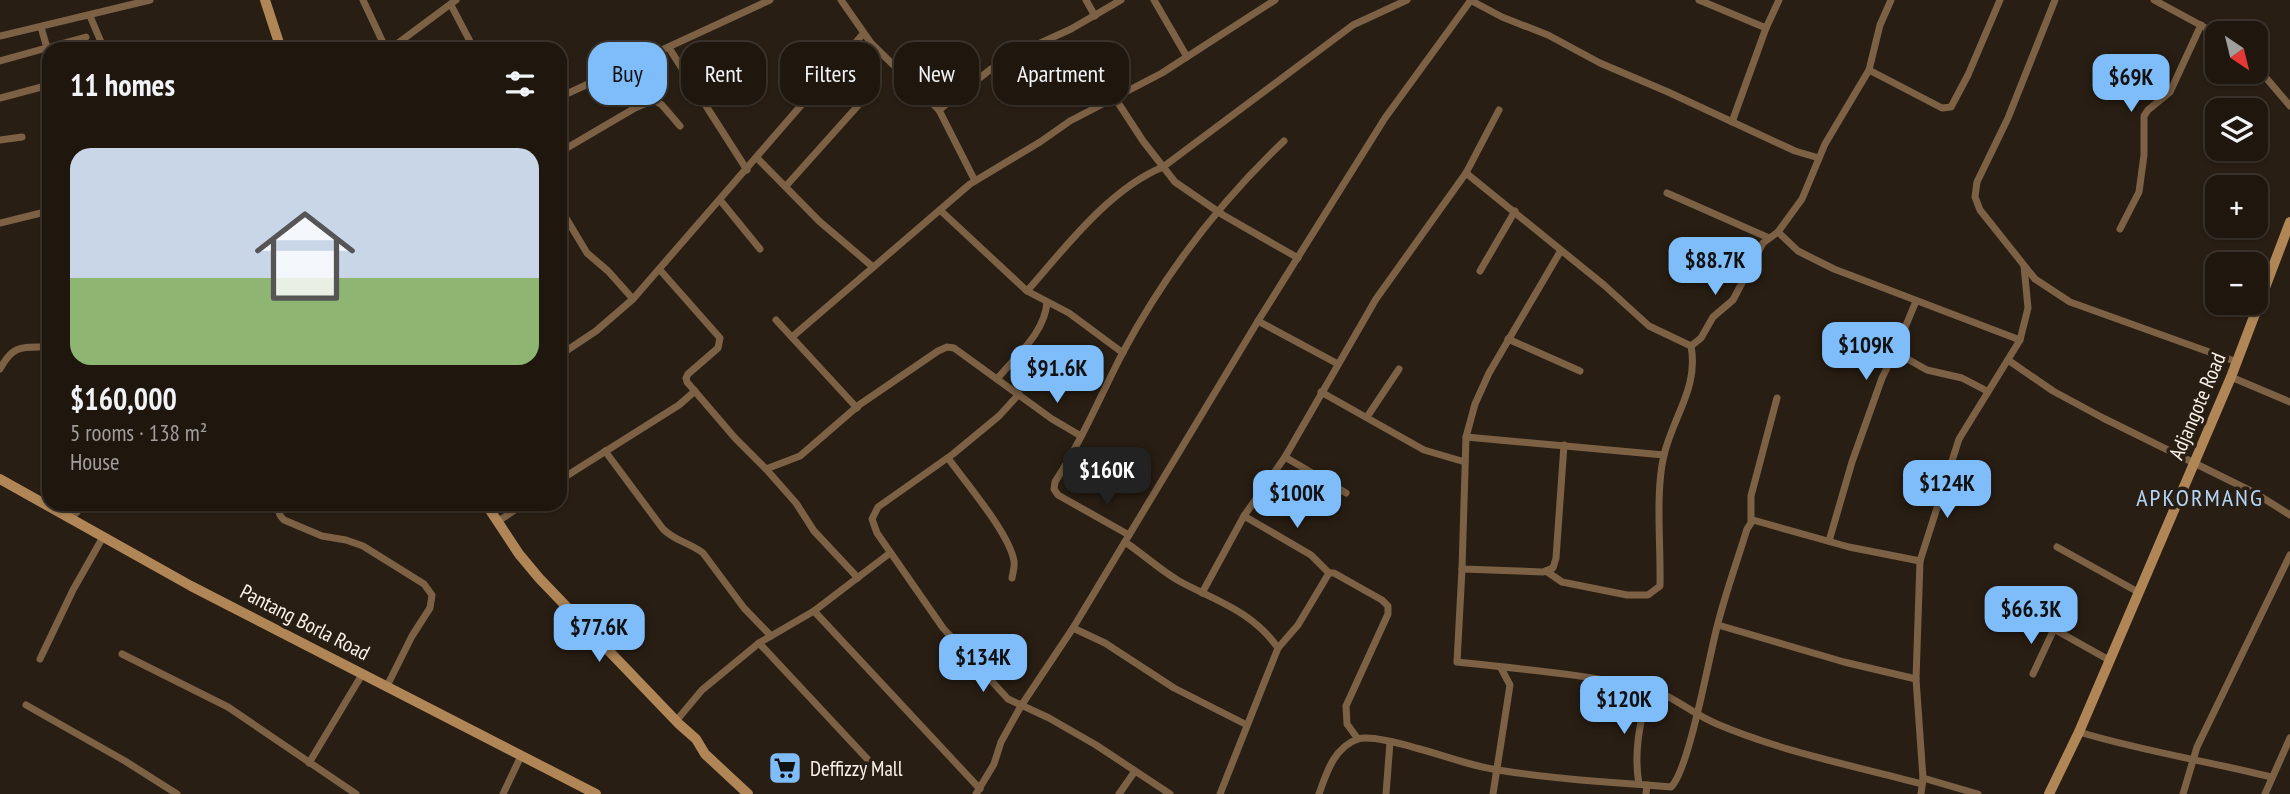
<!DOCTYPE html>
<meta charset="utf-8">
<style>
body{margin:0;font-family:"PT Sans Narrow",sans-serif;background:#2c231c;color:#f1f3f6;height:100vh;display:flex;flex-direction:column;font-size:26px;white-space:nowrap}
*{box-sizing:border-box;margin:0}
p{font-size:23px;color:#a19f9e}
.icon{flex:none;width:38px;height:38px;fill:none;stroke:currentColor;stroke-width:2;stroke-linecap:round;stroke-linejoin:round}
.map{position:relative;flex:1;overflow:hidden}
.side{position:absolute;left:42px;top:42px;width:525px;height:469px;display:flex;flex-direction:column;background:#1f160e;border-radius:21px;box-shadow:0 2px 5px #0004,0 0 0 2px #3c352e}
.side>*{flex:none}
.banner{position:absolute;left:588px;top:42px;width:665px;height:63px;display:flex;gap:14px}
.needle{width:46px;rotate:145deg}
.fabs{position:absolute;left:2205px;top:21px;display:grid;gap:14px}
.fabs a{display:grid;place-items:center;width:63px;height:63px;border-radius:14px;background:#1f160e;box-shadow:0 2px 5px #0004,0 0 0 2px #3c352e;font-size:35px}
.price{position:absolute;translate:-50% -60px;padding:0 16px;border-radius:14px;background:#7fbdfa;color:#111;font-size:23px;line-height:46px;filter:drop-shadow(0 2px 4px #0008)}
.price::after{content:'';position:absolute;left:50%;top:42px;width:21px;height:16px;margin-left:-10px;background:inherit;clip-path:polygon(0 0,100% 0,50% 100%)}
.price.on{background:#222;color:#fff}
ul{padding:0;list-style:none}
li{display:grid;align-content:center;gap:14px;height:371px;padding:0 28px}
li+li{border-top:2px solid #3c352e}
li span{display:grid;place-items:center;height:217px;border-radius:21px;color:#555}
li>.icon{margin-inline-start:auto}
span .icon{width:126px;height:126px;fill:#fffc;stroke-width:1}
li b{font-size:30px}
h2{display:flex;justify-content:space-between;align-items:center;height:84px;padding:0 28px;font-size:30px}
.pill{padding:0 24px;border-radius:21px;background:#1f160e;box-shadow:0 2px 5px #0004,0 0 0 2px #3c352e;font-size:24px;line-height:63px}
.pill.on{background:#7fbdfa;color:#111}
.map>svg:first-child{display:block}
</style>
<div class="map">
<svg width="2290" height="794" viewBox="0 0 2290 794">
<rect width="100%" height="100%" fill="#291e13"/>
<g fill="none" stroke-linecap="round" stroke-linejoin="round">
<!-- street -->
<g stroke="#7c6145" stroke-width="7">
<polyline points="363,0 386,49"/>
<polyline points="841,0 871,43 939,110 975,181"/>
<polyline points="1086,0 1095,16"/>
<polyline points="1154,0 1187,57"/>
<polyline points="1470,0 1502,17 1548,35 1600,63 1668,92 1795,151 1819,158"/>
<polyline points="1699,0 1766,28"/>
<polyline points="2055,0 2008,118 1977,182 1975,197 1980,210 2035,279 2070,302 2237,362"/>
<polyline points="2154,0 2217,34"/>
<polyline points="451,5 474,49"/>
<polyline points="90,16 104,49"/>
<polyline points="41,27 49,55"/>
<polyline points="0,36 150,0"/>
<polyline points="669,48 747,170"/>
<polyline points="390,49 456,0"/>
<polyline points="538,49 543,46"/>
<polyline points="0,61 86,37"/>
<polyline points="2256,66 2290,106"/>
<polyline points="1869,70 1942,108 1951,107 1968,75 2000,0"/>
<polyline points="560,97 770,0"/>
<polyline points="0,98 49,85"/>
<polyline points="1115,98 1143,141 1175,182 1223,215 1298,258"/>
<polyline points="939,110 991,69 1016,54 1071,29 1121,0"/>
<polyline points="1732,122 1766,28 1779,0"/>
<polyline points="0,140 22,137"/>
<polyline points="560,152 635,108 654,100 662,105 680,126"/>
<polyline points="757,158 819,221 873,267"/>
<polyline points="1466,173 1604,285 1649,326 1691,346"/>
<polyline points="786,186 863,100"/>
<polyline points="1667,193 1769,238"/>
<polyline points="720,200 760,249"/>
<polyline points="560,208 587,253 608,271 633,299"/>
<polyline points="940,210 1027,291 1069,313 1123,353"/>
<polyline points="0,223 49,211"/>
<polyline points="2120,229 2139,192 2144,155 2144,116 2148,110 2170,92 2201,25"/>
<polyline points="1778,232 1798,251 1834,269 2020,340"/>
<path d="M1560,252L1489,373L1475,404L1466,437L1462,569L1457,662C1520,669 1584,674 1646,688C1673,695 1692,714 1717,724C1783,752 1854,766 1922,784"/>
<polyline points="660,270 720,338 718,348 688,374 686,378 687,382 735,438 766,469 796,503 814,531 858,578"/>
<polyline points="1480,271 1515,211"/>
<path d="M1027,291C1065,248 1109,189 1163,167L1353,25L1407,0"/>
<polyline points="776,320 857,408"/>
<polyline points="1258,321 1338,364"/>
<polyline points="792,337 970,184 1040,142 1070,121 1162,73 1275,0"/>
<polyline points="1508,339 1580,371"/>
<polyline points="1895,352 1916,301"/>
<polyline points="560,355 596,331 633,299 863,34"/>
<polyline points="2008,360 2053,391 2103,418 2255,493 2290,515"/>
<path d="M0,369C13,344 23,347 49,347"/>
<polyline points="2231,377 2290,402"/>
<path d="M997,379C1016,356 1045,333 1047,302"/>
<polyline points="1321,392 1424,450 1465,462"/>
<polyline points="1019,394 999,416 953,454 878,507 872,519 877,533 943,628 1008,699 1049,718 1096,745 1170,794"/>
<polyline points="1367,417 1399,369"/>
<polyline points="45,437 49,436"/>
<polyline points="1466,437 1664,455"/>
<path d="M605,451L663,529C675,541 690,543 703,553L744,608L771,636"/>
<polyline points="1285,457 1346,493"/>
<path d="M948,458C966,483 1009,533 1014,561C1015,566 1013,572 1012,578"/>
<polyline points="766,469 800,456 859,405 938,351 947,347 954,348 1052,419 1081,436"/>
<polyline points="560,480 679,405 695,391"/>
<path d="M281,504C277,511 279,515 284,520L322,536L346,540L363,546L424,584L432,595L430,608L412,636L387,686"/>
<polyline points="1244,516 1311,555 1329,573"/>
<polyline points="70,519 85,504"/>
<polyline points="1751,521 1751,496 1777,398"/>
<polyline points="497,522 524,504"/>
<path d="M1129,535L1058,495L1054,489L1055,482C1081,442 1100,397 1122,354C1164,275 1220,202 1284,141"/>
<polyline points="1829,541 1852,462 1882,378 1895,352 1927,370 1962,378 1987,391"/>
<path d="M1125,542C1143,554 1160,570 1179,581C1216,601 1252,611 1278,648"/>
<polyline points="2057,547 2138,592"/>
<polyline points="1462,569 1543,572 1553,568 1556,558 1564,445"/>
<path d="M1546,571L1562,582L1627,595H1648L1660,586C1661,545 1655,493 1664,455C1673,417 1699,387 1691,346L1701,338L1713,317L1733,300L1763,243L1778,232L1802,199L1825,144L1869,70L1880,25L1891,0"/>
<polyline points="1202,593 1244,516 1285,457 1376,299 1466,173 1499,110"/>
<polyline points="2004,601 2109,660"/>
<polyline points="814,611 980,789"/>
<polyline points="1718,625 1844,662 1916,679"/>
<polyline points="1073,628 1105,643 1174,688 1247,725"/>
<polyline points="759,643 871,763"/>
<polyline points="122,654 228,707 356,794"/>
<polyline points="40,659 73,590 103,537"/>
<polyline points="2033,674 2054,629"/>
<polyline points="26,705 125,761 177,794"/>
<polyline points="676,721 702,690 759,643 814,611 890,553"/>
<path d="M2079,732C2142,751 2207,761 2271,777"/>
<polyline points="309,763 363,673"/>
<polyline points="1923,778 1978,794"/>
<path d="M1639,784C1633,751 1641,721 1648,689"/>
<path d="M1647,785L1671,787C1689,770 1709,657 1717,627C1725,594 1737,562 1747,529L1753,520L1849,547L1920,561"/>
<polyline points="503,794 521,756"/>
<polyline points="976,794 994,764 1001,742 1021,706 1073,628 1258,321 1385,118 1471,0"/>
<polyline points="1119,794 1135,771"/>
<polyline points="1220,794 1278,648 1298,625 1329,573 1334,573 1382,600 1388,606 1388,614 1346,706 1347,724 1358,739"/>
<path d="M1319,794C1326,774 1334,747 1358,739C1371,735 1402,744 1416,748C1443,755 1470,766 1498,770C1547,778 1598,782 1647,785L1646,794"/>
<polyline points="1386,794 1390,742"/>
<polyline points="1493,794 1510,685 1501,668"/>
<polyline points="1921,794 1923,778 1916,679 1920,561 1959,439 2020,340 2028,308 2024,266"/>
<polyline points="2183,794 2197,747 2290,555"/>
<polyline points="2265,794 2290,738"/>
</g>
<!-- secondary -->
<g stroke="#b08657" stroke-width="10">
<polyline points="265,0 281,49"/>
<polyline points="0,479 191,586 596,794"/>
<polyline points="486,504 519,554 539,578 679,724 696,739 705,754 748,794"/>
<polyline points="2049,794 2079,732 2231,377 2290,222"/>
</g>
</g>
<!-- icons -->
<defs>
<symbol id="supermarket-square" viewBox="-11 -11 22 22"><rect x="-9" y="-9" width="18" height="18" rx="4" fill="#7fbdfa" stroke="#291e13"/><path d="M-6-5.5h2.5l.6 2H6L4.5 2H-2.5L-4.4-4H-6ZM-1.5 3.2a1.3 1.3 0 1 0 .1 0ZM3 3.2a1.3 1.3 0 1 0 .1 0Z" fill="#111"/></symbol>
</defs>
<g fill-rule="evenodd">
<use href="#supermarket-square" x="766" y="749" width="38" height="38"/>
</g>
<g text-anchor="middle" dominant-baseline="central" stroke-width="7" stroke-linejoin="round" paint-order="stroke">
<!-- street labels -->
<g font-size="21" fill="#faf2eb" stroke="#291e13">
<text transform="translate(2197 406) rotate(-67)">Adjangote Road</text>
<text transform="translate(305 622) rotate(27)">Pantang Borla Road</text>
</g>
<!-- poi labels -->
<g font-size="21" fill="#faf2eb" stroke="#291e13" text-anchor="start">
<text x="810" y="768">Deffizzy Mall</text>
</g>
<!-- quarter labels -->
<g font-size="24" letter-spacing="2" fill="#b3d5f7" stroke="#291e13">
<text x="2200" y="497">APKORMANG</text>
</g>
</g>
</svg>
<div class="fabs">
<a><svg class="needle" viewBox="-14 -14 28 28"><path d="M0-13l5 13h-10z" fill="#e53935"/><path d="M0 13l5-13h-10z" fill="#a19f9e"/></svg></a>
<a><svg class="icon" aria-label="layers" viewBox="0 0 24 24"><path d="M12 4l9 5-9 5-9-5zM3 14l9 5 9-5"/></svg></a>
<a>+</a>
<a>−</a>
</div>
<b class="price" style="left:2131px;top:114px">$69K</b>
<b class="price" style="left:1715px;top:297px">$88.7K</b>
<b class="price" style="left:1866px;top:382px">$109K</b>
<b class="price" style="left:1057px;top:405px">$91.6K</b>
<b class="price on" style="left:1107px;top:507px">$160K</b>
<b class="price" style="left:1947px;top:520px">$124K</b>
<b class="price" style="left:1297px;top:530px">$100K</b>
<b class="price" style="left:2031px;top:646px">$66.3K</b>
<b class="price" style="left:599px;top:664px">$77.6K</b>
<b class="price" style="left:983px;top:694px">$134K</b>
<b class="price" style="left:1624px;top:736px">$120K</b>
<div class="banner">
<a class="pill on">Buy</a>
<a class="pill">Rent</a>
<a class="pill">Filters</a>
<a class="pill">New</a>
<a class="pill">Apartment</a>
</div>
<section class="side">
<h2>11 homes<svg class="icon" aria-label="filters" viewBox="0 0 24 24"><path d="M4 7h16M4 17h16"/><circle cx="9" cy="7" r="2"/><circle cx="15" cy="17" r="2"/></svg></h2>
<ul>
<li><span style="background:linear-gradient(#c9d6e8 60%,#8fb573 0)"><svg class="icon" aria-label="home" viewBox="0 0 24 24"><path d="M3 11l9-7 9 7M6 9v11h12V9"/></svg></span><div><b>$160,000</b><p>5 rooms · 138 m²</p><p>House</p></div></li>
</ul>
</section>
</div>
